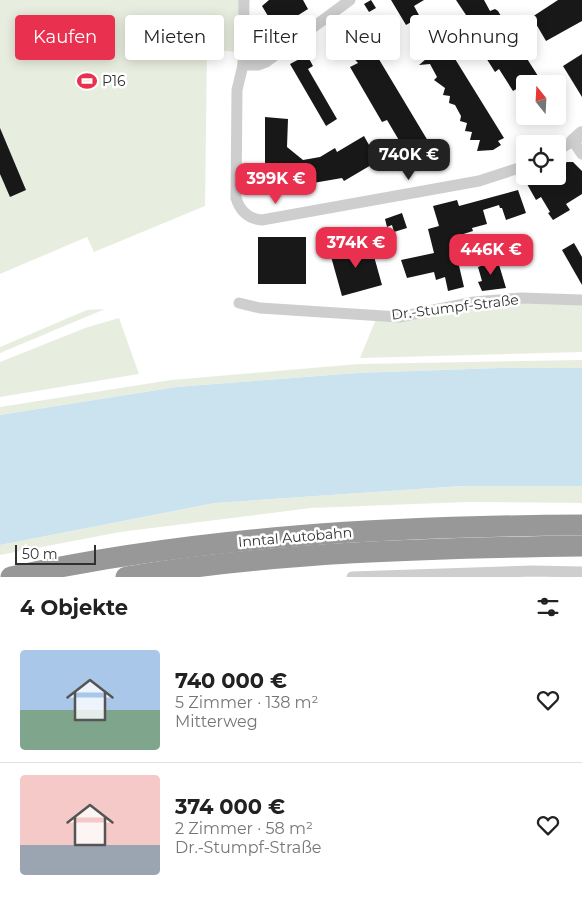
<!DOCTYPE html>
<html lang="de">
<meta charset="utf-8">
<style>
body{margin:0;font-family:Montserrat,sans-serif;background:#f2f2f2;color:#222;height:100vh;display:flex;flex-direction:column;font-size:19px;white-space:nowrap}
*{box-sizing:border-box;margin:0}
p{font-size:16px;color:#767676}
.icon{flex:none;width:28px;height:28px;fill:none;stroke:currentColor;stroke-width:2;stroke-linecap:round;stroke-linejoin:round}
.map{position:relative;height:577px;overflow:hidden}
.side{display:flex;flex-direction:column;background:#fff;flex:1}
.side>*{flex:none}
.banner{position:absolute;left:15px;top:15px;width:552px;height:45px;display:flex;gap:10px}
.needle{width:32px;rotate:342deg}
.tools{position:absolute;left:516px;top:75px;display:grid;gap:10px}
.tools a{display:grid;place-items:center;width:50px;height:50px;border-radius:5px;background:#fff;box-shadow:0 2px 12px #0003;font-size:25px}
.scale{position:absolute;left:15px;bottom:12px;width:81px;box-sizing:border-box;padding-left:5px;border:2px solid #313131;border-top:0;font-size:14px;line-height:18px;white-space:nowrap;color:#313131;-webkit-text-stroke:4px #fff;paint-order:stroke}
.price{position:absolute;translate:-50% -42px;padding:0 11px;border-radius:10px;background:#e9314f;color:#fff;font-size:16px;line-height:32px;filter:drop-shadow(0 1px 2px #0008)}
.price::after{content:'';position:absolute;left:50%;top:30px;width:15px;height:11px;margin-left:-8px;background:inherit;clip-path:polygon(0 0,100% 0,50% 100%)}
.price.active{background:#222;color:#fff}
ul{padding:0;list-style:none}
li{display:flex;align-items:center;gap:15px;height:125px;padding:0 20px}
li+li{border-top:1px solid #e0e0e0}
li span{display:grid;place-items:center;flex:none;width:140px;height:100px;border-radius:5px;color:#555}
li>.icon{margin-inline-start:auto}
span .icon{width:60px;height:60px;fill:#fffc;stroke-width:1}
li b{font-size:21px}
h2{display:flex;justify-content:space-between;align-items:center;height:60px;padding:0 20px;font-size:21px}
.pill{padding:0 18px;border-radius:5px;background:#fff;box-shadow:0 2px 12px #0003;font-size:18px;line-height:45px}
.pill.active{background:#e9314f;color:#fff}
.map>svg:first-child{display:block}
</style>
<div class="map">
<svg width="582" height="577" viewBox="0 0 582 577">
<rect width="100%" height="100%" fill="#fff"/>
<!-- green -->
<g fill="#e8eedf">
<polygon points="0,0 239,0 238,52 207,49 205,206 94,252 87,237 0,274"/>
<polygon points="495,303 582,304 582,352 360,358 376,319"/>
<polygon points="105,309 0,353 0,347 87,310"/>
<polygon points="119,318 139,374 0,397 0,362 85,328"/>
<polygon points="582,360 582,368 499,368 356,373 176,387 0,415 0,407 171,380 358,364"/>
<polygon points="462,486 582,486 582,503 467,502 311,508 120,532 0,555 0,545 215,503"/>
</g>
<!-- water -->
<polygon fill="#cbe3ee" points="499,368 582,368 582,486 462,486 215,503 0,545 0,415 176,387 356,373"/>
<!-- building -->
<g fill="#181818">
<polygon points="269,0 303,0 308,9 270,33 261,20 268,16 262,6"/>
<polygon points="371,0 376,8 369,12 364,4"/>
<polygon points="391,0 424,0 414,6 420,17 406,25"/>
<polygon points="456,0 484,0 490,11 495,9 498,11 508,28 509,32 504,35 518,57 524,54 538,76 513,91 499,69 495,72 481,50 483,49 473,33 475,32 474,27"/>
<polygon points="558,0 582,0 582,21 546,41 532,17"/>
<polygon points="353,16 437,156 424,164 408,167 395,145 400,142 387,120 382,122 350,67 358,63 350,54 345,43 341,45 333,32 341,26 341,24"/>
<polygon points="442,43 450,55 452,54 504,138 498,141 501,145 493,150 477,151 480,140 470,140 472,132 465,131 467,123 460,121 461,116 455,105 449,103 450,96 443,95 445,88 434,80 437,77 430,64 419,65 426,59 424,54"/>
<polygon points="582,54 582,97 563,66"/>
<polygon points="307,55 313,66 308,69 337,119 326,126 290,64"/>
<polygon points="265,117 288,119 287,147 303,160 320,157 335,148 337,152 364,136 378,161 344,181 342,178 290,187 265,166"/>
<polygon points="0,128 26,190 10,197 0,174"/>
<polygon points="567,162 573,162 582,171 582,194 566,204 570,210 553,220 548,213 550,212 541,197 536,200 527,184 539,176 558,176 564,169 562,165"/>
<polygon points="518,190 526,213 506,220 502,208 500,208 499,205 483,210 487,224 472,228 473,231 457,236 458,238 453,240 464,287 448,291 445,277 436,280 434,272 407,278 401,260 434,253 428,229 439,226 433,206 457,200 459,206"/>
<polygon points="402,213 407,228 394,232 392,225 387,227 385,219"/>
<rect x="258" y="237" width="48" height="47"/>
<polygon points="370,242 382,285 342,296 330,253"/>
<polygon points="574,243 582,257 582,285 562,250"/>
<polygon points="497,258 506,288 482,291 478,282 482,281 478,267 487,264 487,261"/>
</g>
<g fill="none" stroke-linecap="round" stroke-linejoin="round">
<!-- minor -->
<g stroke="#cecece" stroke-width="11">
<path d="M244,0L243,65L237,90L236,198C240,211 248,219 262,220L479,181L525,166"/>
<polyline points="243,65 258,65 266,62 350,0"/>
<polyline points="558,150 573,141 582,154"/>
<polyline points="239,303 260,308 399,317 474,302 521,298 582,300"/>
<polyline points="352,577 533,571 582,572"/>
</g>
<!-- tertiary -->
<polyline stroke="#cecece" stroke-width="14" points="573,141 582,133"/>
<!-- motorway -->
<g stroke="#989898" stroke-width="21">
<path d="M11,577C199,536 391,526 582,525"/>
<path d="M126,577C277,552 430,548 582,546"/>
</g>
</g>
<!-- icons -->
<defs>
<symbol id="stadium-bare" viewBox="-9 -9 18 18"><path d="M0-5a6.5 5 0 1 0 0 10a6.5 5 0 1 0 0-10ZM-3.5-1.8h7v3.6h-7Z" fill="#e9314f" stroke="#fff" stroke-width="2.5" paint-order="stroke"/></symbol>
</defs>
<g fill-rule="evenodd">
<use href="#stadium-bare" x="73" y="67" width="28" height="28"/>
</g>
<g text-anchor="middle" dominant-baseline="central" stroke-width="5" stroke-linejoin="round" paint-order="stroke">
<!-- poi labels -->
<g font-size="14" fill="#313131" stroke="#fff" text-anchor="start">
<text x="102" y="81">P16</text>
</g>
<!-- street labels -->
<g font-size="14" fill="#313131" stroke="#fff">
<text transform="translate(455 307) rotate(-7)">Dr.-Stumpf-Straße</text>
<text transform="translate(295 537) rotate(-5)">Inntal Autobahn</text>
</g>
</g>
</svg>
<div class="tools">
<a><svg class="needle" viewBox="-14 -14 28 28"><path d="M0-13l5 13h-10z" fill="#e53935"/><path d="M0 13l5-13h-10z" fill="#767676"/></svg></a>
<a><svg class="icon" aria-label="locate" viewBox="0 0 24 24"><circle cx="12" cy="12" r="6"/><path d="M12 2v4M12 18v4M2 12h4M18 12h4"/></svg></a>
</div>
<div class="scale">50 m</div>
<b class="price active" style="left:409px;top:181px">740K €</b>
<b class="price" style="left:276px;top:205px">399K €</b>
<b class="price" style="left:356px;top:269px">374K €</b>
<b class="price" style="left:491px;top:276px">446K €</b>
<div class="banner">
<a class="pill active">Kaufen</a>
<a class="pill">Mieten</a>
<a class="pill">Filter</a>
<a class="pill">Neu</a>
<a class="pill">Wohnung</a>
</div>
</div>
<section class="side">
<h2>4 Objekte<svg class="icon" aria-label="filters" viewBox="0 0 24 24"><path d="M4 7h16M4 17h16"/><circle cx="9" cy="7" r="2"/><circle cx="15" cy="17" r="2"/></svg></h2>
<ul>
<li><span style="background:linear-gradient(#a9c7e8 60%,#7fa58c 0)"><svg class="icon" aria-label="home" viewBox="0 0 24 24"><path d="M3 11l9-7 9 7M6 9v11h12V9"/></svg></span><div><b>740 000 €</b><p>5 Zimmer · 138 m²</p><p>Mitterweg</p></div><svg class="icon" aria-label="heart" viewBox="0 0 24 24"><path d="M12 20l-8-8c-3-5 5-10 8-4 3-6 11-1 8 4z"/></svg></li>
<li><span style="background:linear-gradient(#f6c9c9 70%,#9aa5b1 0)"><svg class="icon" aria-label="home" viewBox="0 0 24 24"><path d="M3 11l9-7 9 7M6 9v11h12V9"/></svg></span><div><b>374 000 €</b><p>2 Zimmer · 58 m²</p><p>Dr.-Stumpf-Straße</p></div><svg class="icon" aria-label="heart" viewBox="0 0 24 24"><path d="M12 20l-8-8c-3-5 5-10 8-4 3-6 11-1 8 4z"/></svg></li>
</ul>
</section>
